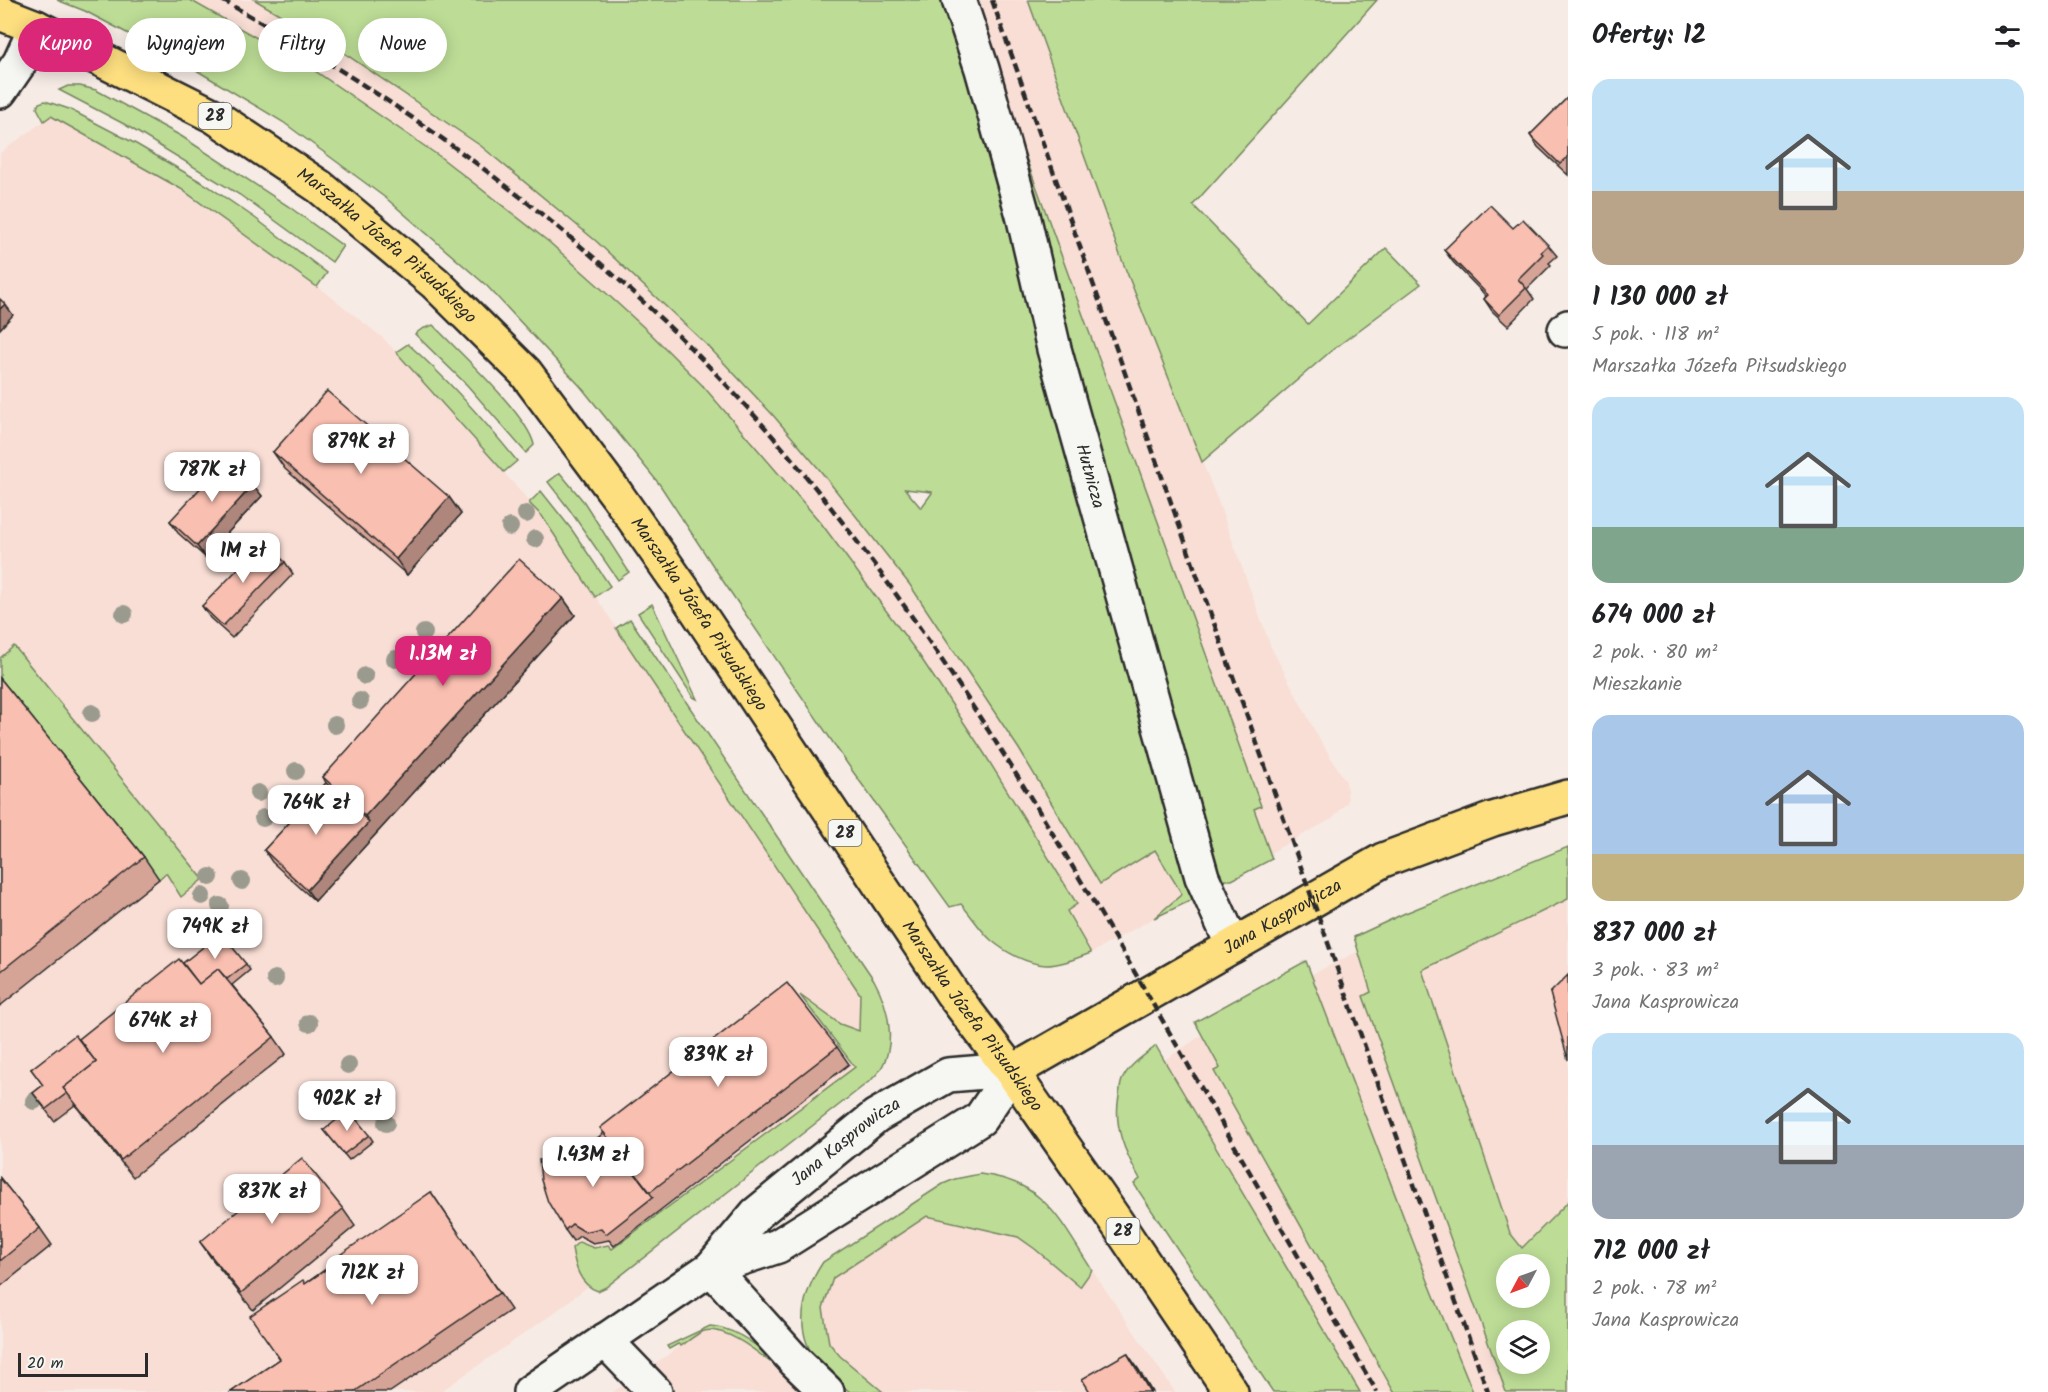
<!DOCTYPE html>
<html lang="pl">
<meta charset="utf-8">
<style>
body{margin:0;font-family:Kalam,sans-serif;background:#f2f2f2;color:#202124;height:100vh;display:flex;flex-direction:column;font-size:22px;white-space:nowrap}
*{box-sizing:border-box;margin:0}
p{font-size:20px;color:#757577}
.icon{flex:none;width:33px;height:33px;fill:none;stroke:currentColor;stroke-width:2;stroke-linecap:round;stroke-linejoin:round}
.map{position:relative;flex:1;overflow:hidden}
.sheet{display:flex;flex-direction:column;background:#fff;width:480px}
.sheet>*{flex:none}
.top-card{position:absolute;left:18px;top:18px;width:570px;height:54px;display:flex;gap:12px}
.needle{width:39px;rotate:229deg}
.controls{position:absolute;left:1496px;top:1254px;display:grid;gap:12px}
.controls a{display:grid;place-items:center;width:54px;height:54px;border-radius:50%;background:#fff;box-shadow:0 3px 15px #0003;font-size:30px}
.scale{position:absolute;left:18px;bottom:15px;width:130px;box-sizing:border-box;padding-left:6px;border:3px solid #2b2b2b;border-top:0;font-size:16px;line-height:21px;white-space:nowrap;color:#2b2b2b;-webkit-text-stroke:4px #f6f6f2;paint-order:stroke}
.price{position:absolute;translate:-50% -51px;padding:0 14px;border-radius:12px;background:#fff;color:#222;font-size:20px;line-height:39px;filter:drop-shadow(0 2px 3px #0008)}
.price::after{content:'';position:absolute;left:50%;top:36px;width:18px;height:14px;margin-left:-9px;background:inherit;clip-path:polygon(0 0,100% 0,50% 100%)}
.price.on{background:#db2777;color:#fff}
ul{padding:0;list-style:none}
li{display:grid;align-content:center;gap:12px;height:318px;padding:0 24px}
li span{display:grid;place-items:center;height:186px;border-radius:18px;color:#555}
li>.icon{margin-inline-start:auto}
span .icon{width:108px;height:108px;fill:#fffc;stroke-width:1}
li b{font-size:26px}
h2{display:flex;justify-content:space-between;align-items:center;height:72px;padding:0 24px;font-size:26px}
.pill{padding:0 21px;border-radius:27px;background:#fff;box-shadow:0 3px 15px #0003;font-size:21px;line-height:54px}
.pill.on{background:#db2777;color:#fff}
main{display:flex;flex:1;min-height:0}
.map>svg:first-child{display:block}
</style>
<main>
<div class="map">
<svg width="1568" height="1392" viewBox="0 0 1568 1392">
<rect width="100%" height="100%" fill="#f7ebe5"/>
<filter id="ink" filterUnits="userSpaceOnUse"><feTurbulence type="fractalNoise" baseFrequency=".0167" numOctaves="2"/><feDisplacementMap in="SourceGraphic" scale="12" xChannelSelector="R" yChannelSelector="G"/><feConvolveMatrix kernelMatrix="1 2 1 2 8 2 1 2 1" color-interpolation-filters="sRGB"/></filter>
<g filter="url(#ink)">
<!-- built -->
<g fill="#f8ded5">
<polygon points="138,0 321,0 904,489 926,514 1145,834 1182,894 1154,918 1091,953 1067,961 1046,960 589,347"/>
<polygon points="969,0 1028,0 1120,255 1219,504 1271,647 1317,735 1346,782 1348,801 1333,818 1256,861"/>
<polygon points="51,116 221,210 383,338 459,421 542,516 860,994 858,1076 551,1315 440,1392 0,1392 0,153"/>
<polygon points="1568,887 1568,1202 1513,1257 1412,961"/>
<polygon points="1379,941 1506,1298 1506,1364 1541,1392 1301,1392 1154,1067 1240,1010"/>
<polygon points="944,1187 1090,1274 1092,1270 1175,1392 850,1392 811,1352 806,1340 803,1324 804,1303 811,1280 823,1262"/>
<polygon points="703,1331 721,1333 744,1342 802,1389 804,1392 613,1392"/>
</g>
<!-- green -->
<g fill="#bddd96" stroke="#748460" stroke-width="1.5" fill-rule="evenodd">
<path d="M57,0H190L315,71L439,156L549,242L594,282L649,332L703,386L821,523L919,655L984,753L1077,904L1067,911L1091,953C1077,958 1061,965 1046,965C1027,964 1005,952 991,940C980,930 971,915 961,904L950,907L851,769L723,581L660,485L581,387L487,286L387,199L283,122L186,64L85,11Z"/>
<path d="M255,0H948L1194,896L1192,900L1154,918L1182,894L1155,850L1100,884L1019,749L910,585L819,469L772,414L709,347L596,241L481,146L332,45ZM905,489L932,492V493L921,508Z"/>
<polygon points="1028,0 1377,0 1193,205 1308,324 1386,248 1421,284 1331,351 1202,462 1120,255"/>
<polygon points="980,31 1261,806 1254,809 1272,859 1232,880 1223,880 1217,875"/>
<polygon points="68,86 80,86 96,90 181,136 288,206 343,246 332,262 240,195 124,124 59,90"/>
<polygon points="45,101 69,109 136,144 208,186 255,218 327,273 317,287 181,189 51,116 44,121 37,108 39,103"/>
<path d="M433,325C456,349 529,416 534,445L526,453L467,385L415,334L422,329Z"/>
<path d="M408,344C448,379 483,419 517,461L504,472L396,352Z"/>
<polygon points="560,473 584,502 629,572 618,580 569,509 548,482"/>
<polygon points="541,491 572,530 610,586 595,597 542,516 529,503"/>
<polygon points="652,604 697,699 693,697 638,613"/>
<path d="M630,619L874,980C890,1009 900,1055 871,1080L606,1287L598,1291C579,1285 575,1265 572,1248L579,1242L594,1248L608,1245L612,1249L855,1067L800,995L840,1024L859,1031L860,994L616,628Z"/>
<polygon points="14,646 203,879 181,897 166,873 159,879 0,681 0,658"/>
<path d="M1568,847V899L1422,970L1510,1233L1522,1248L1568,1202V1392H1506L1363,996L1371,992L1354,937L1403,914ZM1506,1264H1539V1298H1506ZM1539,1330V1364H1506V1330Z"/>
<polygon points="1306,961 1428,1281 1473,1392 1394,1392 1214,1071 1220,1068 1195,1022"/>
<path d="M1156,1046L1164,1060L1360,1392H1273L1134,1184L1140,1179C1125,1152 1113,1127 1119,1096C1120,1090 1120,1083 1123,1078C1130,1064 1145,1055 1156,1046Z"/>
<path d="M980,1174C1045,1181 1060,1221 1092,1270L1080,1287L1035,1249L1018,1237L927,1216L833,1278L823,1308L829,1343L840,1356L883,1392H850C839,1383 827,1374 818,1363C793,1330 802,1294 823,1262L943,1184L955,1179Z"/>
<path d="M710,1326C735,1328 753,1343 773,1358L770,1362C755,1350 721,1323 701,1332C694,1336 687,1342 681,1346L678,1344L669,1349L667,1346Z"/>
</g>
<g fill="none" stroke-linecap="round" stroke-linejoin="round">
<defs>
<g id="minor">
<path id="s1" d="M959,0L982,69L1023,215L1054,349L1202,877L1233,946"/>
<polyline points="0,91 20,62 36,27"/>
<polyline points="1565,330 1568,327"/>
<polyline points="711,1268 778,1246 980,1119 1012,1072"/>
<polyline points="711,1268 795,1361 827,1392"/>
<polyline points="605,1340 655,1392"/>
<path id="s2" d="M530,1392L711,1268L756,1214L876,1116L948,1075L996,1071L1012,1072"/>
</g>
<g id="major">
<path id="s3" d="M0,13L36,27L214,116L320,187L435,283L525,372L617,495L684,591L952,993L1012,1072L1115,1220L1231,1392"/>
<path id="s4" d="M1012,1072L1383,860L1493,819L1568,797"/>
</g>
</defs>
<!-- minor casing -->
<use href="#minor" stroke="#2b2b2b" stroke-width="38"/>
<!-- major casing -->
<use href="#major" stroke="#2b2b2b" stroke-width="38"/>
<!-- minor -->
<use href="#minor" stroke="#f6f6f2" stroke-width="33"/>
<!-- major -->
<use href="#major" stroke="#fddf80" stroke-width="33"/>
<!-- rail -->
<g stroke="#2b2b2b" stroke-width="4.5" stroke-dasharray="9 4.5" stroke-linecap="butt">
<path d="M222,0C439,121 642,275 800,469C933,631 1041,810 1146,992C1223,1125 1299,1259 1377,1392"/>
<polyline points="992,0 1488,1392"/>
</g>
</g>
<!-- trees -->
<g fill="#9b9a8e">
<circle cx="526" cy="514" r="9"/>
<circle cx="510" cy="527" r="9"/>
<circle cx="535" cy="539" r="9"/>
<circle cx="124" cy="614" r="9"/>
<circle cx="424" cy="633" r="9"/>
<circle cx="395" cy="659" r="9"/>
<circle cx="365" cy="676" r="9"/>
<circle cx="360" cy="701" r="9"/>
<circle cx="92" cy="713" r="9"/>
<circle cx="335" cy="725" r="9"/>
<circle cx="296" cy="771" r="9"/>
<circle cx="258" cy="793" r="9"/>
<circle cx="293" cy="814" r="9"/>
<circle cx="263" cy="818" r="9"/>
<circle cx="210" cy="877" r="9"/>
<circle cx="242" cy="881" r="9"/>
<circle cx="202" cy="896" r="9"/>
<circle cx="220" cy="906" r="9"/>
<circle cx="275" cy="979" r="9"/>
<circle cx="309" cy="1023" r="9"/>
<circle cx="348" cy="1065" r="9"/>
<circle cx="363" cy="1098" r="9"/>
<circle cx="34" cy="1101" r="9"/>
<circle cx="386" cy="1123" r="9"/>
</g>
<!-- wall -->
<g fill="#d6a497" stroke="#2b2b2b" stroke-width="1.5">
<polygon points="1568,97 1568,175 1538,147 1530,135"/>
<polygon points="1513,228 1548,245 1557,256 1549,263 1551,265 1527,289 1534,299 1508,326 1492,311 1484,299 1486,296 1453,262 1444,250"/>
<polygon points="273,452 449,497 461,514 407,575 285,469"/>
<polygon points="253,485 262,496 205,557 178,533 170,521"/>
<polygon points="285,562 293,574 232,638 210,618 202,606"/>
<polygon points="563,598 575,615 315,901 272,862 264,850 326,783 323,777"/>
<polygon points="0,678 144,857 159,879 0,1006"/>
<polygon points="183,963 246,964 250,970 232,985 274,1037 286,1054 133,1177 75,1105 54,1121 33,1093 43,1085 31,1069 81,1043"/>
<polygon points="837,1047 849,1064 614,1246 609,1240 593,1243 580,1236 573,1241 565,1230 572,1158 604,1133"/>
<polygon points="324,1130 369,1135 373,1141 349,1160"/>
<polygon points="0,1178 40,1228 52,1245 0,1287"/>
<polygon points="431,1192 511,1310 390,1392 231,1392 280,1359 305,1284 330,1266"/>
<polygon points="343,1209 355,1226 253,1310 212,1259 200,1242"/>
</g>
<!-- shaded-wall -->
<g fill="#ae867b" stroke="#2b2b2b" stroke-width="1.5">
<polygon points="5,304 13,315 0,329 0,309"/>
<polygon points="253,485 262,496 205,557 197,546"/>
<polygon points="449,497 461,514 407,575 396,559"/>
<polygon points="563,598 575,615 315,901 307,890 369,822 365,816"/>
<polygon points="1127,1353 1139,1370 1152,1392 1150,1392"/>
</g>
<!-- building -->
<g fill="#f9bfb0" stroke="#2b2b2b" stroke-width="1.5">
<polygon points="1568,97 1568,157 1560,164 1530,135"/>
<polygon points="1490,205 1513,228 1523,219 1548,245 1541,252 1543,254 1518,279 1526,288 1499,315 1484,299 1488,295 1444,250"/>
<polygon points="0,299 5,304 0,309"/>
<polygon points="327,391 449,497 396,559 273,452"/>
<polygon points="227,459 253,485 197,546 170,521"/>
<polygon points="264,542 285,562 223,626 202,606"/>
<polygon points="519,559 563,598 365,816 323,777"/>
<polygon points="0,678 144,857 0,972"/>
<polygon points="326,783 369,822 307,890 264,850"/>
<polygon points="221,933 246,964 227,979 218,969 199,984 183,963"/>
<polygon points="179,959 199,984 218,969 274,1037 121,1160 63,1088 96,1062 79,1039"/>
<polygon points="1568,975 1568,1060 1550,993"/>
<polygon points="787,983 837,1047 650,1192 600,1128"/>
<polygon points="75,1035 96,1062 63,1088 67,1093 46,1109 33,1093 43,1085 31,1069"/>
<polygon points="349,1110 369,1135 344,1154 324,1130"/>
<polygon points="604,1133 653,1197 606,1234 601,1228 585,1232 572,1224 565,1230 548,1202 541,1180 539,1160 572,1158"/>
<polygon points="302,1158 343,1209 241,1293 200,1242"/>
<polygon points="0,1178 40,1228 0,1261"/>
<polygon points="431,1192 499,1293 354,1392 231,1392 280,1359 250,1316 303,1280 305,1284 331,1266 328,1263"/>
<polygon points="1127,1353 1150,1392 1090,1392 1082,1379"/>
</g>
</g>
<g text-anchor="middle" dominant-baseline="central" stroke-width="6" stroke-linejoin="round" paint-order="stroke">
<!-- shield labels -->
<g fill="#f6f6f2" stroke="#686867" stroke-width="1.5">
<rect x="198.5" y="103" width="33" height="26" rx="4.5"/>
<rect x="828.5" y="820" width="33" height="26" rx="4.5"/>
<rect x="1106.5" y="1218" width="33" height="26" rx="4.5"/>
</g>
<g font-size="16" font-weight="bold" fill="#2b2b2b">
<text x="215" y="116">28</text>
<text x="845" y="833">28</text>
<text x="1123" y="1231">28</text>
</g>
<!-- street labels -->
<g font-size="18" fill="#2b2b2b" stroke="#f6f6f2">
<text stroke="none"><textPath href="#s3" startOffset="454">Marszałka Józefa Piłsudskiego</textPath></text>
<text stroke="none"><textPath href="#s1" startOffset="494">Hutnicza</textPath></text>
<text stroke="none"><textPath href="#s3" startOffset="940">Marszałka Józefa Piłsudskiego</textPath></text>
<text stroke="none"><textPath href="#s4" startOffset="312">Jana Kasprowicza</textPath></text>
<text stroke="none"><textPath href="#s3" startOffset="1426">Marszałka Józefa Piłsudskiego</textPath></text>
<text stroke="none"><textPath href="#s2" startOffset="405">Jana Kasprowicza</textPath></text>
</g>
</g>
</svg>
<div class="controls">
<a><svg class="needle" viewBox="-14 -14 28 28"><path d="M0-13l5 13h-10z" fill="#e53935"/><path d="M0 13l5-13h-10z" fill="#757577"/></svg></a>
<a><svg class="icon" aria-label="layers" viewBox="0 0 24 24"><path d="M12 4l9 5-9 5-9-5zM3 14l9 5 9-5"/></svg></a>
</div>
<div class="scale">20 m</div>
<b class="price" style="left:361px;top:475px">879K zł</b>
<b class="price" style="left:212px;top:503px">787K zł</b>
<b class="price" style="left:243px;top:584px">1M zł</b>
<b class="price on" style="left:443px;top:687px">1.13M zł</b>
<b class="price" style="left:316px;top:836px">764K zł</b>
<b class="price" style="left:215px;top:960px">749K zł</b>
<b class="price" style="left:163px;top:1054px">674K zł</b>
<b class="price" style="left:718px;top:1088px">839K zł</b>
<b class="price" style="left:347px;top:1132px">902K zł</b>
<b class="price" style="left:593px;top:1188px">1.43M zł</b>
<b class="price" style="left:272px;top:1225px">837K zł</b>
<b class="price" style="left:372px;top:1306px">712K zł</b>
<div class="top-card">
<a class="pill on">Kupno</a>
<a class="pill">Wynajem</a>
<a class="pill">Filtry</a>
<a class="pill">Nowe</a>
</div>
</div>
<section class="sheet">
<h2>Oferty: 12<svg class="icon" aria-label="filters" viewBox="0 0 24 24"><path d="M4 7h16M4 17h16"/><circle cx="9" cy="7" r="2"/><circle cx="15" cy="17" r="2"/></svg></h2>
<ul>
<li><span style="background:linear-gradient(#bfe0f5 60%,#b9a48a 0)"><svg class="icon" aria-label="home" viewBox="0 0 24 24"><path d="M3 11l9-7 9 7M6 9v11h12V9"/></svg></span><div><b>1 130 000 zł</b><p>5 pok. · 118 m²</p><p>Marszałka Józefa Piłsudskiego</p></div></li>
<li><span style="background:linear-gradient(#bfe0f5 70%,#7fa58c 0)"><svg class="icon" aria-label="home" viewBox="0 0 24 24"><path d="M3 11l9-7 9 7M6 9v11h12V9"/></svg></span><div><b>674 000 zł</b><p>2 pok. · 80 m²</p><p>Mieszkanie</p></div></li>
<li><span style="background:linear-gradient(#a9c7e8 75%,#c2b280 0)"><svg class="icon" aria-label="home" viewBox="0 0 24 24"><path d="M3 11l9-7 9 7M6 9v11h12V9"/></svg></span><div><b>837 000 zł</b><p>3 pok. · 83 m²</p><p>Jana Kasprowicza</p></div></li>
<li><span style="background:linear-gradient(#bfe0f5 60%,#9aa5b1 0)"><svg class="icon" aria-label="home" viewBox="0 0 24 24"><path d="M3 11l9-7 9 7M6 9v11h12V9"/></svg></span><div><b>712 000 zł</b><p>2 pok. · 78 m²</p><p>Jana Kasprowicza</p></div></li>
</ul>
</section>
</main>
